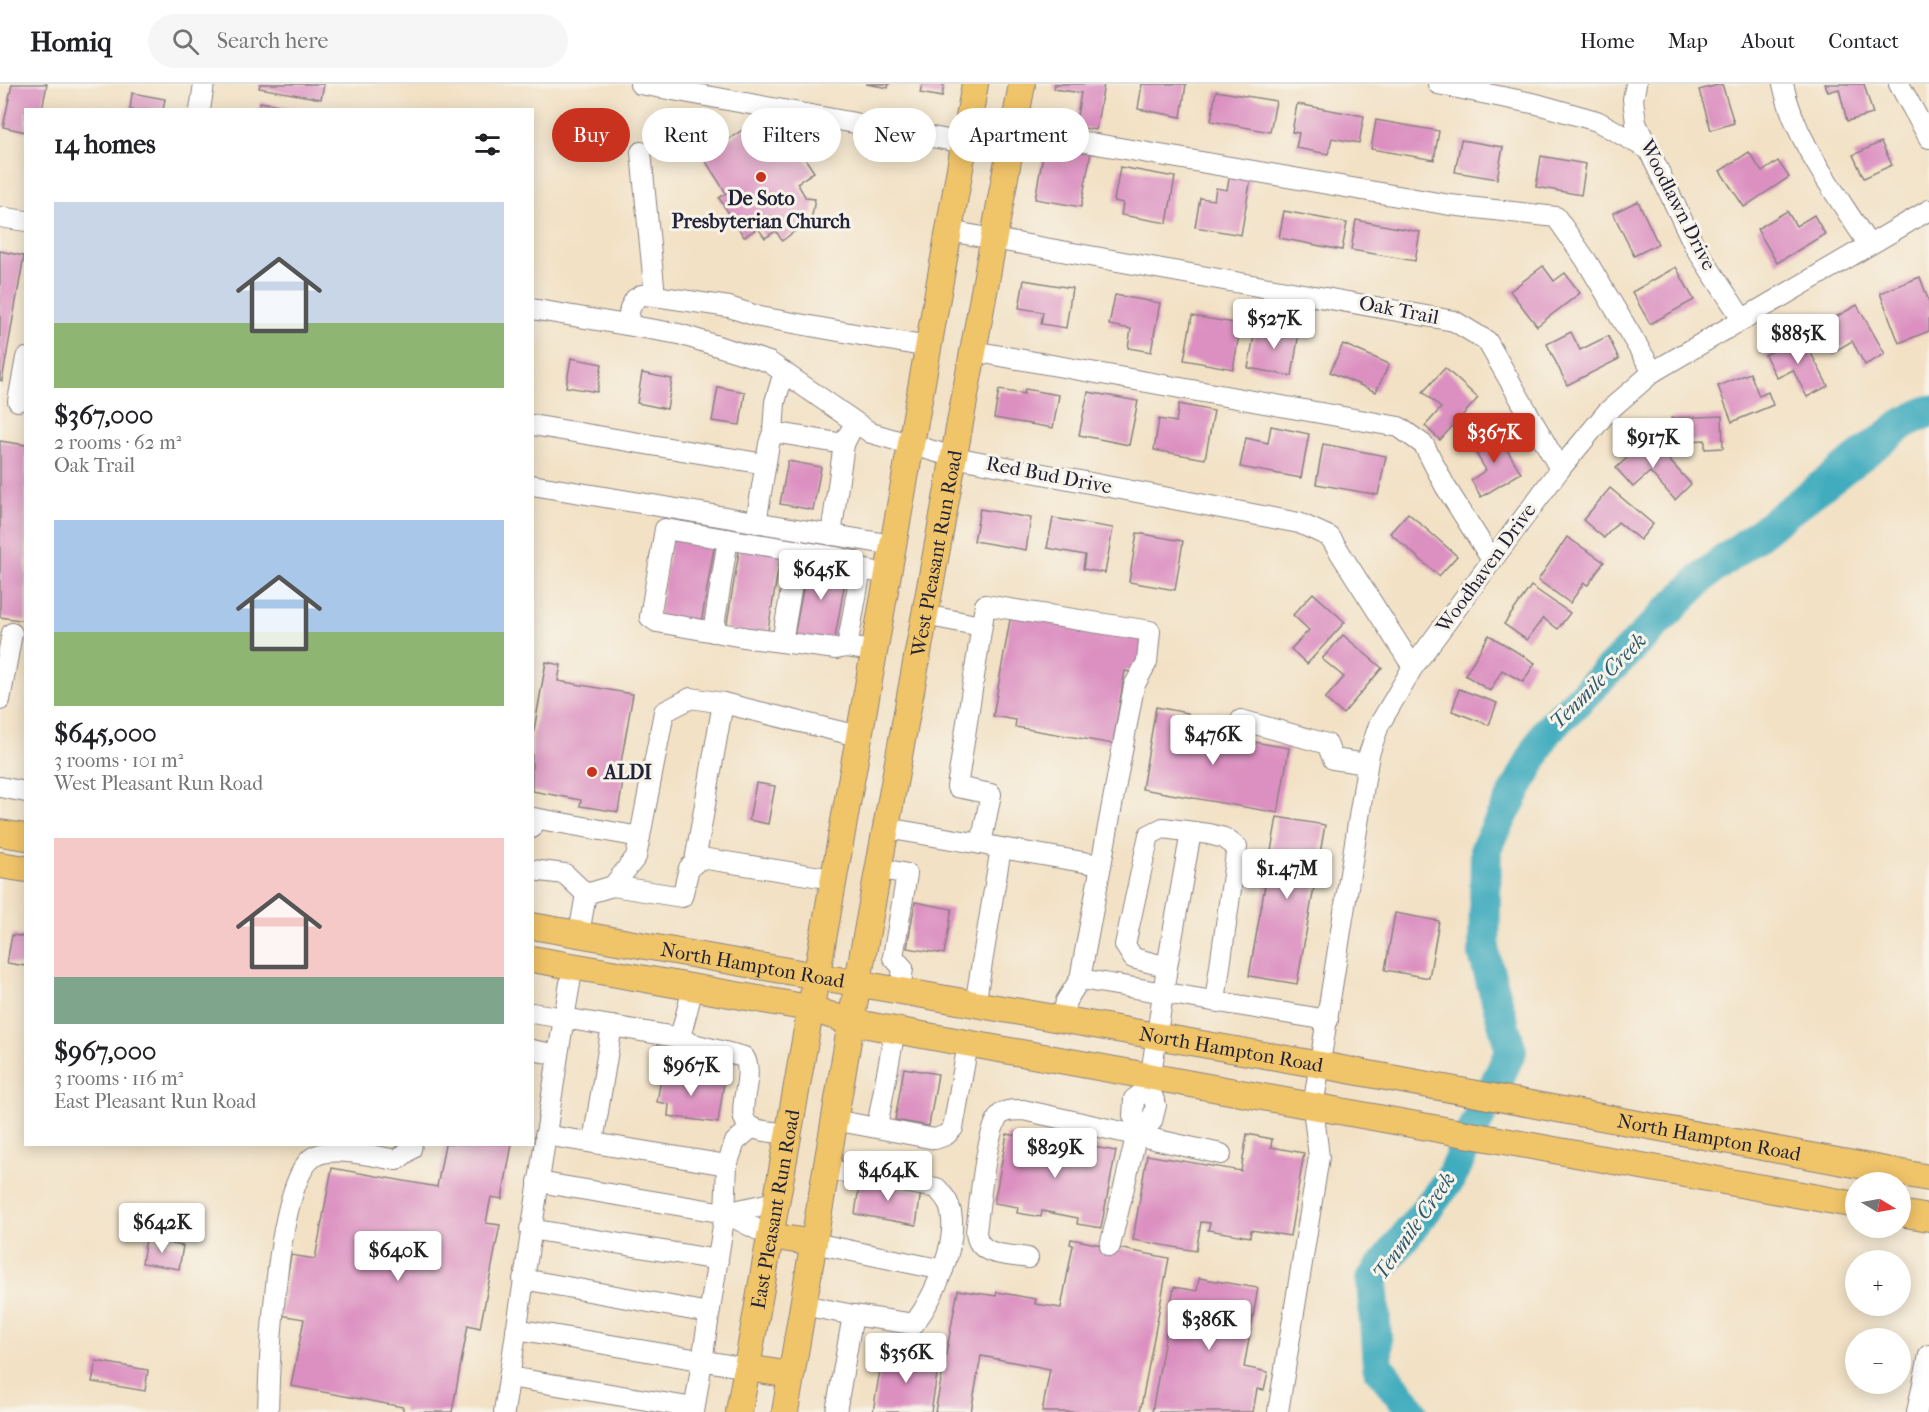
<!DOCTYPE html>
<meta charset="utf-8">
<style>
body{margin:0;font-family:"IM FELL French Canon",serif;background:#f6f6f6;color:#202124;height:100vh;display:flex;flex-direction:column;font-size:22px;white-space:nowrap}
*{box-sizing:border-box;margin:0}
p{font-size:20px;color:#757577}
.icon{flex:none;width:33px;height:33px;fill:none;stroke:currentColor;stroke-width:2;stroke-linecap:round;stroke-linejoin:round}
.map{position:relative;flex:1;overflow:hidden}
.side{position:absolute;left:24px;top:24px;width:510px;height:1038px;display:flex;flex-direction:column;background:#fff;border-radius:0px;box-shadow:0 3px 15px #0003}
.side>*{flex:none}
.top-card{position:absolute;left:552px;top:24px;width:570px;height:54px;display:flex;gap:12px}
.needle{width:39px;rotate:100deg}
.controls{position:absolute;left:1845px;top:1088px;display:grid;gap:12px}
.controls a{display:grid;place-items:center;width:66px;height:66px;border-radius:50%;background:#fff;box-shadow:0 3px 15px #0003;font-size:30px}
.price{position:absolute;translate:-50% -51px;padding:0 14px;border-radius:6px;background:#fff;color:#222;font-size:20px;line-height:39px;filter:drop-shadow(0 2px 3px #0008)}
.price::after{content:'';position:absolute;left:50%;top:36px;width:18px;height:14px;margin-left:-9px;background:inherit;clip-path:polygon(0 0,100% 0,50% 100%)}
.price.on{background:#c8321e;color:#fff}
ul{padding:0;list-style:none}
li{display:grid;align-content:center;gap:12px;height:318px;padding:0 30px}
li span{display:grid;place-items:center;height:186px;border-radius:0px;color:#555}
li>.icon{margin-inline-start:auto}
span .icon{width:108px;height:108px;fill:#fffc;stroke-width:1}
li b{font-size:26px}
h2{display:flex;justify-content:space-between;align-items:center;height:72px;padding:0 30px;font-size:26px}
.pill{padding:0 21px;border-radius:27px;background:#fff;box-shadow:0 3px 15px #0003;font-size:21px;line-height:54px}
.pill.on{background:#c8321e;color:#fff}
header{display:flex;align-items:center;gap:36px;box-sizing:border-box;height:84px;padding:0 30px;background:#fff;border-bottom:2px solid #e0e0e0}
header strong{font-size:28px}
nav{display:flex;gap:33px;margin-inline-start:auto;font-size:21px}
.search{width:420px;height:54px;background:#f6f6f6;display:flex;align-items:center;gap:15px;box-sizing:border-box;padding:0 21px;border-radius:33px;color:#757577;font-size:22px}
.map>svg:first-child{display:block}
</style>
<header>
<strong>Homiq</strong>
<div class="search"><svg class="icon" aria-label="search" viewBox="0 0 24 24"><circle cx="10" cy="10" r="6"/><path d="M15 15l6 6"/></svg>Search here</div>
<nav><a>Home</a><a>Map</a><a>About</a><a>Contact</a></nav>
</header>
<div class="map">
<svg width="1929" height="1328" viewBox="0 0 1929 1328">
<rect width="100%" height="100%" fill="#f7f3e8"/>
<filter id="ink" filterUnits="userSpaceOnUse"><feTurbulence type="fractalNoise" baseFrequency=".0167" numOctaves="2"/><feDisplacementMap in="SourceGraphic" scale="12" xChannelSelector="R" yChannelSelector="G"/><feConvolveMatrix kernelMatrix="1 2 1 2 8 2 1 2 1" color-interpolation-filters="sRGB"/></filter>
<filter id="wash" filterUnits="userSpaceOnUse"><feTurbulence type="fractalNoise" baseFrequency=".008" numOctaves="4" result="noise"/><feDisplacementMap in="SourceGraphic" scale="24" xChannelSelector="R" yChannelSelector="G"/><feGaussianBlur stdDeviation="1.35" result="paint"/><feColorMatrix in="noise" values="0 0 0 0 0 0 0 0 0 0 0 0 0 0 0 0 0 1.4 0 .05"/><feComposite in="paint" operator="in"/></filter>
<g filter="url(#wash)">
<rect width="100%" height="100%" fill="#f2e1c5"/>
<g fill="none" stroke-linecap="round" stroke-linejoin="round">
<!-- river -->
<polyline stroke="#3facbe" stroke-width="32" points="1413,1328 1378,1282 1372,1195 1450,1095 1511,967 1484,871 1486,764 1546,648 1706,490 1904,339 1929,327"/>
</g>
<g id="blocks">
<!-- building -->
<g fill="#dc90c1">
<polygon points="12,0 47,0 42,26 26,26 26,48 3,43"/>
<polygon points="260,0 324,0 321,15 259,4"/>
<polygon points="866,0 889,0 888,4"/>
<polygon points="922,0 944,0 942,13 920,9"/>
<polygon points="1055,0 1104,0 1096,46 1075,43 1081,9 1054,5"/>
<polygon points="1142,0 1186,0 1181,33 1138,25"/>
<polygon points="1722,0 1734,39 1711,46 1699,6"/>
<polygon points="1825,0 1864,0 1873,30 1847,37 1839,5 1828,8"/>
<polygon points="1216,7 1276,17 1270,48 1211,37"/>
<polygon points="132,9 165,15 163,26 130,26"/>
<polygon points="260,18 295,24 295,26 259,26"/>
<polygon points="1297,20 1364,32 1359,59 1332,54 1328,70 1296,64 1299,49 1292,48"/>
<polygon points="1376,36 1439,47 1434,76 1371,65"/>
<polygon points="783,41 814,88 797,99 806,114 815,115 810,143 803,141 782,157 776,147 765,154 758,144 744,153 719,114 726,109 703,73 748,42 758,57"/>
<polygon points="1461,56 1503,63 1497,95 1455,88"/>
<polygon points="1881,58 1892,81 1864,94 1853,71"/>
<polygon points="1045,60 1091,68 1081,123 1035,115"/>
<polygon points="1749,68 1762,88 1778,77 1789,93 1744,123 1720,87"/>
<polygon points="1541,72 1586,80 1581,111 1536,103"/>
<polygon points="1120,83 1175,93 1167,139 1121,131 1123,119 1114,117"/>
<polygon points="1230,90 1251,94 1241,151 1195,143 1200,114 1214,116 1216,104 1227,106"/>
<polygon points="1638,117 1658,160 1634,172 1613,129"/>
<polygon points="1284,127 1347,139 1342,166 1279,154"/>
<polygon points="1787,127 1796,142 1814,131 1825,150 1777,179 1757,145"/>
<polygon points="1356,136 1420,148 1415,177 1351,166"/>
<polygon points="0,167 24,172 2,297 0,296"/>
<polygon points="1543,182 1554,197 1565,189 1580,209 1537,242 1510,207"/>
<polygon points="1676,183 1694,216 1650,240 1632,208"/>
<polygon points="1920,193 1929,218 1929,247 1899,259 1880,209"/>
<polygon points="1024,196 1072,204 1066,244 1041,240 1043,228 1019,224"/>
<polygon points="1115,211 1160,219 1151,268 1128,264 1131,245 1109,241"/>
<polygon points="1857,221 1885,270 1865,281 1852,257 1832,269 1818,243"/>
<polygon points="1192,232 1241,240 1233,285 1184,276"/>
<polygon points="1256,241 1299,248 1292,292 1248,284"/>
<polygon points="1571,248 1580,266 1608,252 1619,275 1567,301 1547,260"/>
<polygon points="1802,252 1828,302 1807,313 1793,286 1777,294 1765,271"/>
<polygon points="1343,260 1389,280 1376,308 1330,288"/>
<polygon points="571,274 602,280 597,308 566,303"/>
<polygon points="1445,284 1478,314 1440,356 1425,342 1441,324 1423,308"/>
<polygon points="642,289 672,295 667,325 637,319"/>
<polygon points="1750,289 1759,312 1768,308 1773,321 1732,338 1718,302"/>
<polygon points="718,303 745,308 740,341 712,337"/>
<polygon points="1025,305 1059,311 1053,344 994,334 999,306 1024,310"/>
<polygon points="1088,308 1138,317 1129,361 1079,351"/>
<polygon points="1179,320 1214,327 1205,375 1154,366 1159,335 1176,338"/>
<polygon points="1722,332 1723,364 1705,365 1705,356 1672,358 1671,334"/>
<polygon points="1271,342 1309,350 1301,394 1240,383 1246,354 1268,359"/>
<polygon points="1496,347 1521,389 1481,413 1471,396 1486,386 1471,361"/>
<polygon points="1649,354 1691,400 1675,416 1650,388 1633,403 1616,384"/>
<polygon points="0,357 26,361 26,537 0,533"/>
<polygon points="1323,360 1386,372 1378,411 1316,400"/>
<polygon points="788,377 821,383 813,426 780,420"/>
<polygon points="1610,404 1653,440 1640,456 1618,438 1604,454 1583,436"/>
<polygon points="980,425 1031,434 1026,466 974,457"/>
<polygon points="1408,429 1457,472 1439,492 1390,449"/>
<polygon points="1053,434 1113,444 1105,489 1083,485 1085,471 1047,464"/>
<polygon points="1137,449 1183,457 1175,506 1129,498"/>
<polygon points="672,451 715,458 701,540 658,533"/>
<polygon points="1567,453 1604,478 1588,501 1584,499 1570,519 1538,496"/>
<polygon points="740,462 781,469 767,552 726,545"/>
<polygon points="809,474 848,481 834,559 794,552"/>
<polygon points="1531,502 1570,529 1558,545 1543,534 1527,556 1504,540"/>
<polygon points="1313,509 1345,538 1307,580 1291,565 1309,546 1293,531"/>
<polygon points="1011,530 1146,554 1140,590 1125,587 1113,660 1015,643 1016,636 993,632"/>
<polygon points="1343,551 1382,584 1343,630 1325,615 1344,593 1322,575"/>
<polygon points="1489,551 1535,579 1523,598 1502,586 1490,607 1465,591"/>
<polygon points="546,578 561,581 558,597 633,610 619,690 624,691 618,728 580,722 581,716 532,707 532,657"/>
<polygon points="1459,605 1497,619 1489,641 1452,627"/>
<polygon points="1156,623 1188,629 1185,646 1289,664 1278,729 1142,705"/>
<polygon points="756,699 775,702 768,740 749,736"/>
<polygon points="1277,733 1325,741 1297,900 1249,892"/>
<polygon points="915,818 952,825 944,870 907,864"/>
<polygon points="1395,829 1439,837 1429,894 1385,886"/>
<polygon points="12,851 26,853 26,882 7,879"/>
<polygon points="904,984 938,990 929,1042 895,1036"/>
<polygon points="662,989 724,998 718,1039 668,1032 669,1020 657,1018"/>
<polygon points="1007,1050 1093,1066 1094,1063 1116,1067 1101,1144 1077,1140 1078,1134 1042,1127 1041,1133 1017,1129 1018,1123 994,1119"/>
<polygon points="1247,1050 1272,1055 1271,1063 1304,1069 1290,1152 1251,1146 1250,1153 1208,1146 1210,1139 1201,1138 1196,1167 1133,1156 1147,1071 1241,1087"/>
<polygon points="445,1060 512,1060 502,1115 491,1113 486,1139 500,1141 480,1244 468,1241 452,1328 403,1328 403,1323 291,1302 304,1235 280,1231 291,1171 315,1175 332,1084 437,1103"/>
<polygon points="860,1096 921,1107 916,1141 855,1130"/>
<polygon points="146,1155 183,1162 179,1185 142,1179"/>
<polygon points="1071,1155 1169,1174 1140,1328 1042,1328 1050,1285 981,1272 971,1328 935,1328 958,1206 996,1212 997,1208 1036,1215 1035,1220 1061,1224 1073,1161 1070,1160"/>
<polygon points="1199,1194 1258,1204 1244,1283 1268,1288 1264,1306 1257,1305 1253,1328 1152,1328 1174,1203 1197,1207"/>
<polygon points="883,1268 939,1278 931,1328 873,1328"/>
<polygon points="96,1277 148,1286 145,1307 92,1298"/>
</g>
</g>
</g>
<g filter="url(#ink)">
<use href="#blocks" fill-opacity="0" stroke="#8a8280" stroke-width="1.5"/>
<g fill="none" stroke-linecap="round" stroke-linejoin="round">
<defs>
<g id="minor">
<polyline points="640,0 965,59"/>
<polyline points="1438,0 1537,20 1597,37 1651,67"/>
<polyline points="1636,0 1633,15 1636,39 1695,163 1743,236"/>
<path d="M1783,0C1795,58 1837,110 1868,160"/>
<polyline points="1899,0 1929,54"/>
<polyline points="200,26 204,0"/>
<polyline points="1014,42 1079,57 1450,121 1556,133 1586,176 1653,288"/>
<polyline points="641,68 655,212"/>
<polyline points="0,133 26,137"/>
<polyline points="949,147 1454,237 1487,257 1560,385"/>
<polyline points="532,225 679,250 769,278 871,349 954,373 1299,439 1330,453 1413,583"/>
<polyline points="627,241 630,224 635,215 642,211 655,212 729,223 760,233 928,263"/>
<polyline points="973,267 1399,343 1424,361 1445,402 1492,476"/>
<polyline points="18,317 26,274"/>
<polyline points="532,341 765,380"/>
<polyline points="773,348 775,318 784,288"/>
<polyline points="532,401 893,461"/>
<polyline points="756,439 769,360 773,348 844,360"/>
<polyline points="831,451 844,360 850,348"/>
<polyline points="925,531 981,542"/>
<polyline points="713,548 728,455"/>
<polyline points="782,558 798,466"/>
<polyline points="847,563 861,485"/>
<polyline points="874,567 847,563 836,565 749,554 657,538 650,533 665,445 836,473 854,477 861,485 887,490"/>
<polyline points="0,616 12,549"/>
<polyline points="1241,636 1327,660 1333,675 1367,680"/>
<polyline points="0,703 26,708"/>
<polyline points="532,744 534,734 640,753"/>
<polyline points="886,744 981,760"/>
<polyline points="1001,764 1101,781"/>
<polyline points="695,777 723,619"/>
<polyline points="878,784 907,790 893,873 903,884 900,907"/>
<polyline points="532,786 565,790 586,810"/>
<polyline points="613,802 682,813 689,784 701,774 833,795"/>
<polyline points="579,850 586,810 613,802 636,773 664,628 691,614 723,619 858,652"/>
<polyline points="1167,883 1191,748"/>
<polyline points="975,921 1001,764 981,760 991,710 957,703 985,521 1150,547 1147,578 1134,602 1080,895 1328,936"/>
<polyline points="532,929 564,934 573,882"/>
<polyline points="1062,936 1066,917 1080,895"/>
<path d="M676,953L693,960L744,973C757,991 731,1032 751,1043C760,1048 777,1048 788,1050"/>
<polyline points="558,971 564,934 676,953 682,946 693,904"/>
<polyline points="834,1036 935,1055 946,1051 953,1044 968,960"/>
<polyline points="1138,1039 1152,1037 1156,1021 1149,1004 1167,883 1133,874 1125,861 1149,751 1163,744 1209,750 1224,754 1237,763 1215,917"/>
<polyline points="877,1043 895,946"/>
<polyline points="545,1051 727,1081"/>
<polyline points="593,1058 612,942"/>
<path d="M826,1085L937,1104C940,1108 946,1114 948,1119C963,1153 934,1213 914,1240L853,1231L836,1328"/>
<polyline points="538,1098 725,1129 770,1152"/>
<polyline points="725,1129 776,1118"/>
<polyline points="530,1145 718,1176"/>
<polyline points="814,1159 943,1186"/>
<polyline points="1110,1162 1136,1053 1138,1039 1133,1032 1134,1015 1149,1004"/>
<path d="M1028,1174C1007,1170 978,1173 976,1148C979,1126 986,1043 1001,1030C1006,1026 1016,1026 1023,1026L1221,1070"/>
<polyline points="523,1195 709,1229"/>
<polyline points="803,1221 853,1231"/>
<polyline points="516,1245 747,1284"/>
<polyline points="509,1293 694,1324"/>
<path d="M268,1328C269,1280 276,1102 312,1074C329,1060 376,1073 397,1076L411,1065L412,1060"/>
<polyline points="504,1328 558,971 532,966"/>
<polyline points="694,1328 725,1129 727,1081 735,1058 751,1044"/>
<polyline points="1278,1328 1319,1073 1313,1023 1369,670 1379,641 1413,583 1560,385 1607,328 1653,288 1929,126"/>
<polyline points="1917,1328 1929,1271"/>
</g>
<g id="major">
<polyline points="0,749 26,753"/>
<polyline points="0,781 26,785"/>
<path id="s1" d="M532,842L1321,981L1929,1094"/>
<polyline points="532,875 809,924 851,938 1856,1121"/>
<polyline points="1900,1129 1929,1134"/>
<polyline points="770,1152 814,1159"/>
<polyline points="747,1284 791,1291"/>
<path id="s2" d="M739,1328L975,0"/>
<path id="s3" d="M785,1328L861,880L1022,0"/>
</g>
</defs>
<!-- minor casing -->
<use href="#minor" stroke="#8a8280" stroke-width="22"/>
<!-- major casing -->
<use href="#major" stroke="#8a8280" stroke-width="28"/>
<!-- minor -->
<use href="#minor" stroke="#fff" stroke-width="20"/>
<!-- major -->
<use href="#major" stroke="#f0c469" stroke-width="26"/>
</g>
</g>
<!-- markers -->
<g fill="#c8321e" stroke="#f7f3e8" stroke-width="2">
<circle cx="761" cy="93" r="6"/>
<circle cx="592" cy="688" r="6"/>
</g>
<g text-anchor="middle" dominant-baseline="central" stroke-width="6" stroke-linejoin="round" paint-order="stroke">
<!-- poi labels -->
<g font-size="20" font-weight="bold" fill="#22223b" stroke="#f7f3e8">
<text x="761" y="114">De Soto<tspan x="761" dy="23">Presbyterian Church</tspan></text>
<text x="604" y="688" text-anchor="start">ALDI</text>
</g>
<!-- street labels -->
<g font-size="20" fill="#22223b" stroke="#f7f3e8">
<text transform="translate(1678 121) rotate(63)">Woodlawn Drive</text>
<text transform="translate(1399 226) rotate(11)">Oak Trail</text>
<text transform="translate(1049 391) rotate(11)">Red Bud Drive</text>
<text stroke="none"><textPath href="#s3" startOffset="872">West Pleasant Run Road</textPath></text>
<text transform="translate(1486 484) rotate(-54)">Woodhaven Drive</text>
<text stroke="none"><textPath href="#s1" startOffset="224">North Hampton Road</textPath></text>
<text stroke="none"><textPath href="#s1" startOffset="710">North Hampton Road</textPath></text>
<text stroke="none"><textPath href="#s1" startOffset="1196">North Hampton Road</textPath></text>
<text stroke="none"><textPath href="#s2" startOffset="206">East Pleasant Run Road</textPath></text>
</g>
<!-- water labels -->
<g font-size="21" font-style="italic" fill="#2e596f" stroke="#f7f3e8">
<text transform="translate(1598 597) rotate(-45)">Tenmile Creek</text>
<text transform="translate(1414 1142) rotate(-55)">Tenmile Creek</text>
</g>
</g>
</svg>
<div class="controls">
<a><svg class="needle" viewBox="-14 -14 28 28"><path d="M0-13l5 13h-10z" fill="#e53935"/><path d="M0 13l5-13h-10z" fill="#757577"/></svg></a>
<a>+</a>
<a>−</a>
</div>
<b class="price" style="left:1274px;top:266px">$527K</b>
<b class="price" style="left:1798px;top:281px">$885K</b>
<b class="price on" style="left:1494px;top:380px">$367K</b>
<b class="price" style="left:1653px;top:385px">$917K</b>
<b class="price" style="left:821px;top:517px">$645K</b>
<b class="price" style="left:1213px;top:682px">$476K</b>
<b class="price" style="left:1287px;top:816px">$1.47M</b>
<b class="price" style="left:691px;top:1013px">$967K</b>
<b class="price" style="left:1055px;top:1095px">$829K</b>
<b class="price" style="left:888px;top:1118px">$464K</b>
<b class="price" style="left:162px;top:1170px">$642K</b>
<b class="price" style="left:398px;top:1198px">$640K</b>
<b class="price" style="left:1209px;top:1267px">$386K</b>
<b class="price" style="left:906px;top:1300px">$356K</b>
<div class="top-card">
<a class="pill on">Buy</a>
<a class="pill">Rent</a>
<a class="pill">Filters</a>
<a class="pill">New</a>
<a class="pill">Apartment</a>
</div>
<section class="side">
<h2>14 homes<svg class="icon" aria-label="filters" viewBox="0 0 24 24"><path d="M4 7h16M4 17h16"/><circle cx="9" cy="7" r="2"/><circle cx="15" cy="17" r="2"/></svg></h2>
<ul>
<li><span style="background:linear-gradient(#c9d6e8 65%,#8fb573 0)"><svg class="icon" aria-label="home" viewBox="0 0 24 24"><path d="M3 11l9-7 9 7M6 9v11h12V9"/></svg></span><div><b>$367,000</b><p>2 rooms · 62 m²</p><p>Oak Trail</p></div></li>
<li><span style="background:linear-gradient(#a9c7e8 60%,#8fb573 0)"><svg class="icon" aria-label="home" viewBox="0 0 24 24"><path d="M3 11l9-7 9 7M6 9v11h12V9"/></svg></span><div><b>$645,000</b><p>3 rooms · 101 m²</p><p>West Pleasant Run Road</p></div></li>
<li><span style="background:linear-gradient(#f6c9c9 75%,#7fa58c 0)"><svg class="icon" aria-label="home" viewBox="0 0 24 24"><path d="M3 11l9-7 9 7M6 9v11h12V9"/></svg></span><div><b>$967,000</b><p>3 rooms · 116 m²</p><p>East Pleasant Run Road</p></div></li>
</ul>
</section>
</div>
